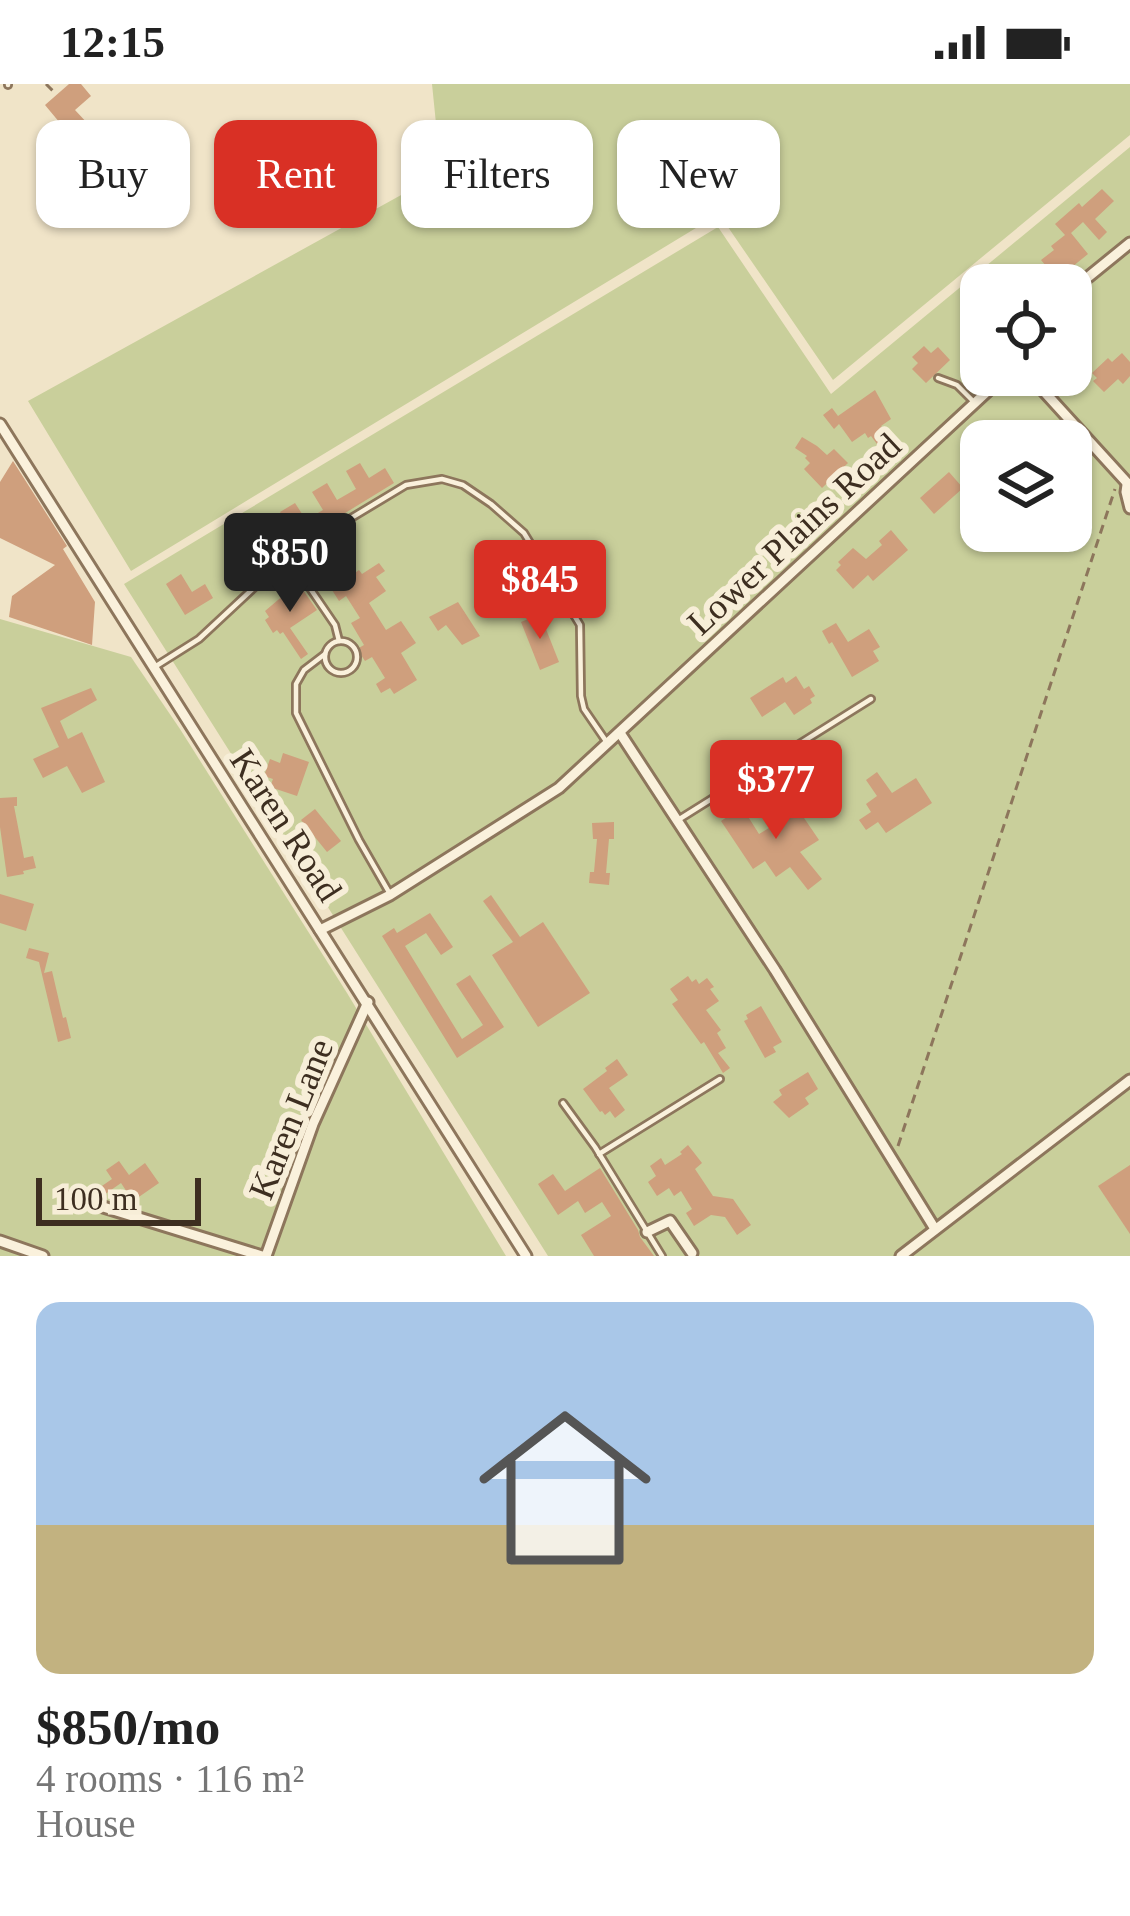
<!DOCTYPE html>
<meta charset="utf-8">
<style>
body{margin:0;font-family:"Times New Roman",serif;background:#f6f6f6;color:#222;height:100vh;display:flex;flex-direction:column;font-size:45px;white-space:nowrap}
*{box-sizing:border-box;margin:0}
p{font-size:39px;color:#767676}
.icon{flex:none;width:66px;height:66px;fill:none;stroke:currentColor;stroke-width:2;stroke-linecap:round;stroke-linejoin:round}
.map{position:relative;height:1172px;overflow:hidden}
.sheet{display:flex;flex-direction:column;background:#fff;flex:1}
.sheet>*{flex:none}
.banner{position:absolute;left:36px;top:36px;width:1059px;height:108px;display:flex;gap:24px}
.buttons{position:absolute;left:960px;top:180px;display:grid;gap:24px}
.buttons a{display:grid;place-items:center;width:132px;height:132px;border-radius:24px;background:#fff;box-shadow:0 3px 9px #0004;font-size:60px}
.scale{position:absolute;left:36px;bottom:30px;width:165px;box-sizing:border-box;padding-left:12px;border:6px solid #3d2e20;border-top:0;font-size:33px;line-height:42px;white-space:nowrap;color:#3d2e20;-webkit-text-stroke:9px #f7eed8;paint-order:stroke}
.price{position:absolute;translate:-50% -102px;padding:0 27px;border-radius:12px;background:#d93025;color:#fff;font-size:39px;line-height:78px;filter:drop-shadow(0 3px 6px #0008)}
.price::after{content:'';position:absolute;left:50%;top:72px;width:36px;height:27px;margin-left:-18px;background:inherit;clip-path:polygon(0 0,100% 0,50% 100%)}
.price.selected{background:#222;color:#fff}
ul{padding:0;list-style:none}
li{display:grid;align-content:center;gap:24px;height:636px;padding:0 36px}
li span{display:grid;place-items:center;height:372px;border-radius:24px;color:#555}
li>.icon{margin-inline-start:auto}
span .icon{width:216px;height:216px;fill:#fffc;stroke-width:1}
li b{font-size:51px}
.chip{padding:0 42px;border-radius:24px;background:#fff;box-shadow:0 3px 9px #0004;font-size:42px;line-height:108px}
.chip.selected{background:#d93025;color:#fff}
.status{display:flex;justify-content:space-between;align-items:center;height:84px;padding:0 60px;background:#fff;direction:ltr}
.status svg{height:33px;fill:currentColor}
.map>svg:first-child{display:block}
</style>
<div class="status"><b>12:15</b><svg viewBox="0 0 49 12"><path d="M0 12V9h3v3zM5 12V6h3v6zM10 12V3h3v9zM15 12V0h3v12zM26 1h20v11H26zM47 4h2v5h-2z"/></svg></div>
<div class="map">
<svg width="1130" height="1172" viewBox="0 0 1130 1172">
<rect width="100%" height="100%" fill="#f0e4c8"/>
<!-- green -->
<g fill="#c9cf9b" fill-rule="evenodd">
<polygon points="432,0 1130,0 1130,51 833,296 719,130 131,487 28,317 441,89"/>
<path d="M1130,63V1172H548L124,500L718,143L831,310ZM981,201H1071V291H981ZM981,357H1071V447H981Z"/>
<polygon points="0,535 131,573 180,645 347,909 506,1172 0,1172"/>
</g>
<!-- building -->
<g fill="#cf9f7d">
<polygon points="69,0 81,0 91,12 75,26 89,41 77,51 63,36 60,39 45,21"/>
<polygon points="1102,105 1114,117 1095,135 1107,148 1099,156 1083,138 1071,149 1088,170 1057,195 1041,176 1054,166 1051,162 1065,151 1055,140 1079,119 1082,123"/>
<polygon points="924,262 931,269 938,263 950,276 926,299 912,285 918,279 912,273"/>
<polygon points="1122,269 1130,278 1130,292 1123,300 1118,295 1104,308 1093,297 1097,294 1092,289 1108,274 1112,278"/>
<polygon points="875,306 891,335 881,342 888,352 877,360 871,352 868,354 865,349 852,358 839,340 834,345 823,331 832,324 838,332"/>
<polygon points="802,353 817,362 827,371 834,365 848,379 822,404 804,385 810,379 805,374 807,372 795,364"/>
<polygon points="13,377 67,462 63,465 95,518 92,561 9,533 12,512 55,481 0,454 0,398"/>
<polygon points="360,379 369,394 385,384 394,399 298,458 280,428 295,419 306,436 323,426 312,408 327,399 337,416 356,405 346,387"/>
<polygon points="949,388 963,404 934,430 920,414"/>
<polygon points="891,446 908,466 873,497 868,491 853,505 836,486 841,481 838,478 853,464 866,475 882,461 879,457"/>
<polygon points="379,479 385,487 376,493 386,507 369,519 386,546 401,537 416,559 401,569 417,596 394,610 390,604 381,609 376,600 385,594 372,573 365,577 357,565 364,561 351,539 360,534 346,512 339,517 332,506 359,486 362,490"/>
<polygon points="181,490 192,508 205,500 213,514 185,531 166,500"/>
<polygon points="298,499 317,526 290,544 308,570 301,575 283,548 280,550 277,546 273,549 265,536 269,533 265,527"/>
<polygon points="458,518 480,552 462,561 446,541 438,547 429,533"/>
<polygon points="540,530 559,578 540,586 521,538"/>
<polygon points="836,539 848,558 869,545 880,563 873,567 879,577 852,593 832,558 829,560 822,547"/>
<polygon points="796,592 804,605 809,602 815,612 810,615 812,619 794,631 785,618 762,633 750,614 783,593 786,599"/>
<polygon points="91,604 97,616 60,637 68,655 82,648 105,698 82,709 67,682 43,694 33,675 59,663 41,624"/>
<polygon points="283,669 309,678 297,712 270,703 273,695 264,692 270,675 280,679"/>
<polygon points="877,688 892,709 916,694 932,719 886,749 878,738 866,746 859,736 871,728 866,720 877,712 866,696"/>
<polygon points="785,706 819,756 800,768 822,795 808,806 790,783 776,793 765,777 753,785 721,737 742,723 759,750 790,731 778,711"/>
<polygon points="17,713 17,722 14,722 24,774 33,772 36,784 23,787 24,790 7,793 0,743 0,714"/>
<polygon points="315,725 341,757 327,768 301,736"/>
<polygon points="614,738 614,755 609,755 606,789 610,789 609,801 589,799 590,788 594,788 597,755 593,755 592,739"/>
<polygon points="0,810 34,820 26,847 0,839"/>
<polygon points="491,811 520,853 543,838 590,909 538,943 492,871 513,858 483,817"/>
<polygon points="430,829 453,863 441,871 426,849 405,862 462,955 483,941 456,900 470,891 504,943 457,974 382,852 394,844 397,849"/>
<polygon points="29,864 49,869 44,889 52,887 63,934 66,933 71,954 58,958 39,878 26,874"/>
<polygon points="688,892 692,898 696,895 699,900 707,894 714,903 710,905 719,917 706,926 721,946 717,949 726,964 718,969 730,984 723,989 704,958 701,960 672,920 678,916 670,905"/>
<polygon points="761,922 782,958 773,963 776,968 765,974 744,937 748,935 746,931"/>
<polygon points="617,975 628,991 609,1004 625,1026 615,1034 610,1027 605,1031 602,1027 600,1028 583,1005 607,987 605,984"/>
<polygon points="808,988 818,1005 805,1014 809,1020 789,1034 773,1018 782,1011 779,1006"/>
<polygon points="688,1061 702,1079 695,1085 713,1112 733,1115 751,1141 737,1151 725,1133 711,1131 694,1142 686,1129 692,1125 681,1107 674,1112 669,1104 657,1112 648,1098 656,1092 650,1082 661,1074 665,1081 682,1070 680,1068"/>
<polygon points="119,1077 129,1091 145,1079 159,1099 133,1117 121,1099 104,1111 99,1104 112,1095 106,1086"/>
<polygon points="1130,1081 1130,1150 1098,1102"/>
<polygon points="600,1084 638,1146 640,1153 654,1172 594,1172 581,1151 611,1132 602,1118 585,1129 578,1117 558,1131 538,1100 553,1090 565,1107"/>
</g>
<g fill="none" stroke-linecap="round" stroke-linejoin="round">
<defs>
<g id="lane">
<polyline points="8,1 8,0"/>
<polyline points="938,294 957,301 972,316"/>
<polyline points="288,472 335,541 339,557"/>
<circle cx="341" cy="573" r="16"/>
<polyline points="325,570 304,586 296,600 296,629 359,756 390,810"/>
<polyline points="153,584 199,555 288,472 406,401 442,395 463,401 491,420 524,449 580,541 581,612 584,625 608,660"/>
<polyline points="678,736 871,615"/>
<polyline points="563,1019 595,1063 662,1172"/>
<polyline points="599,1070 720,995"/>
</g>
<g id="street">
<polyline points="1071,207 1130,159"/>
<polyline points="1029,291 1130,402"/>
<polyline points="0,340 526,1172"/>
<polyline points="1127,401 1126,408 1130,424"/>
<polyline points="620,649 775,886 935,1145"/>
<polyline points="320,846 390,811 559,704 1005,291"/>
<polyline points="71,1113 262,1172"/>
<polyline points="647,1148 670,1137 692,1169"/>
<polyline points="0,1157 43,1172"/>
<polyline points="266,1172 313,1040 368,918"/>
<polyline points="901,1172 1130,996"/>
</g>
</defs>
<!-- lane casing -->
<use href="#lane" stroke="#8d765c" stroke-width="10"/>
<!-- street casing -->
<use href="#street" stroke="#8d765c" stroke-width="15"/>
<!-- path -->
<g stroke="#8d765c" stroke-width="3" stroke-dasharray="9 6" stroke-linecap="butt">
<polyline points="46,0 54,8"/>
<polyline points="898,1062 1115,405"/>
</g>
<!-- lane -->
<use href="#lane" stroke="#faf1dc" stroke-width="4.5"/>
<!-- street -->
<use href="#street" stroke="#faf1dc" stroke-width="9"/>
</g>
<g text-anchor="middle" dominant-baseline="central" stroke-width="12" stroke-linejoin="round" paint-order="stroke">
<!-- street labels -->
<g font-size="36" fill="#3d2e20" stroke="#f7eed8">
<text transform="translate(794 450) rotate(-43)">Lower Plains Road</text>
<text transform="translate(286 741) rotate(57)">Karen Road</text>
<text transform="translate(291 1035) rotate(-68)">Karen Lane</text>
</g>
</g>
</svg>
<div class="buttons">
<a><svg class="icon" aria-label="locate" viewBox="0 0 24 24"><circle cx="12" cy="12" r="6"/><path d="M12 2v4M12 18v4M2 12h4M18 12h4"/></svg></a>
<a><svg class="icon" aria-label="layers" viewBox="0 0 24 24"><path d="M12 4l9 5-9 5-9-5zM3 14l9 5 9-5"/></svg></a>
</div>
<div class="scale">100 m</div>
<b class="price selected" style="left:290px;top:531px">$850</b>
<b class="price" style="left:540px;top:558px">$845</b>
<b class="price" style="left:776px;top:758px">$377</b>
<div class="banner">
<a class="chip">Buy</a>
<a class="chip selected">Rent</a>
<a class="chip">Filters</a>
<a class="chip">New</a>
</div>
</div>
<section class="sheet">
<ul>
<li><span style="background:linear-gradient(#a9c7e8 60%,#c2b280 0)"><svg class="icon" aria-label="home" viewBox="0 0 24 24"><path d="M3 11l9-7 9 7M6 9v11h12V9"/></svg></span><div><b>$850/mo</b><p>4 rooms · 116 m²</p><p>House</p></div></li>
</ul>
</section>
